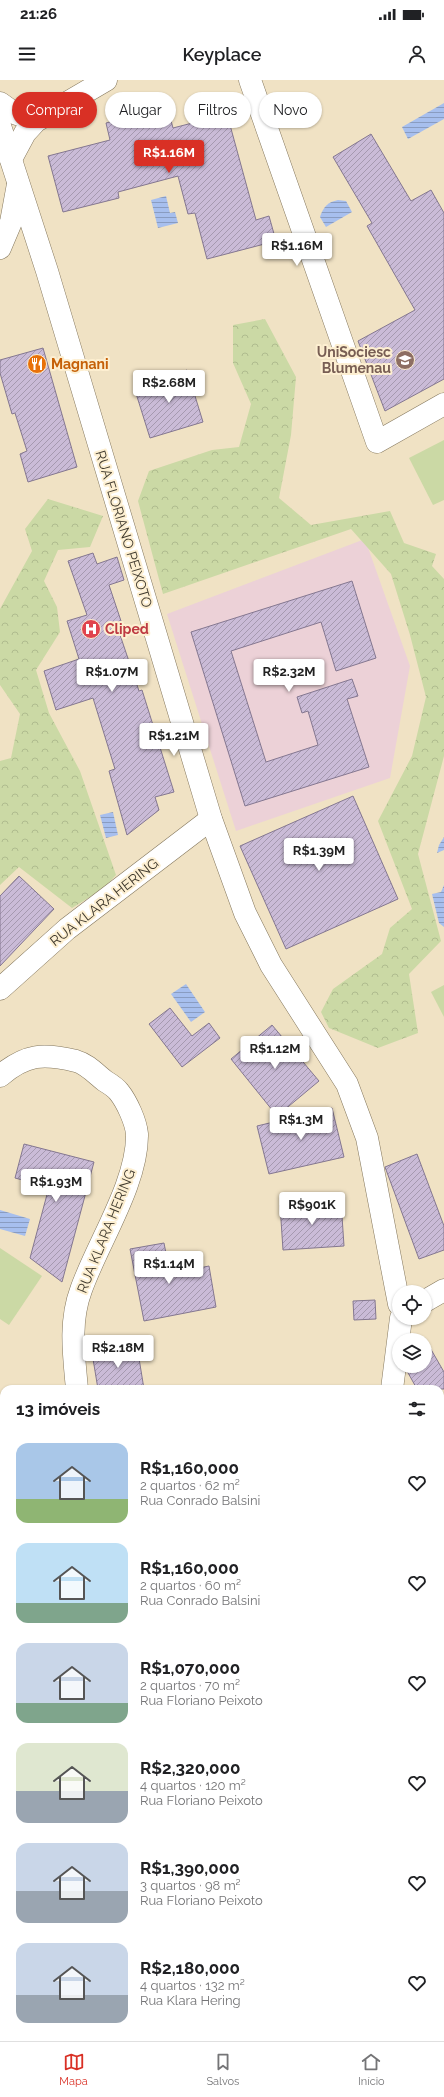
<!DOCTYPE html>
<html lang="pt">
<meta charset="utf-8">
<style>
body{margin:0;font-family:Raleway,sans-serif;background:#f6f6f6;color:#202124;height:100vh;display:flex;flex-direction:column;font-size:15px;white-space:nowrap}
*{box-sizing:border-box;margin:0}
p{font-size:13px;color:#757577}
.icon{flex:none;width:22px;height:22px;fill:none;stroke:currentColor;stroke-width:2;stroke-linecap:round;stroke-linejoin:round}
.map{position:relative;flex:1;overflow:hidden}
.panel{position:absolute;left:0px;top:1305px;width:444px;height:656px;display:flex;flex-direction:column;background:#fff;border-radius:12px 12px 0 0;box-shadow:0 1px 3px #0004}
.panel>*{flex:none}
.hud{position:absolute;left:12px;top:12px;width:420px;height:36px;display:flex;gap:8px}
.controls{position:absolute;left:392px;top:1205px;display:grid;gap:8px}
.controls a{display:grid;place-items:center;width:40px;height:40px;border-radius:50%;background:#fff;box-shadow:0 1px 3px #0004;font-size:20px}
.price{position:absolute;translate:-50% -34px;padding:0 9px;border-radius:4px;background:#fff;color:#222;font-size:13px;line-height:26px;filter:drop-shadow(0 1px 2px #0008)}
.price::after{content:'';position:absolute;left:50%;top:24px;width:12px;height:9px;margin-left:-6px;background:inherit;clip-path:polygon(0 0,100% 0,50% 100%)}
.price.active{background:#d93025;color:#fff}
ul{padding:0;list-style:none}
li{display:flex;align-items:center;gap:12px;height:100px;padding:0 16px}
li span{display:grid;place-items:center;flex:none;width:112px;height:80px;border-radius:12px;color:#555}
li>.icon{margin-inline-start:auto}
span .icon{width:48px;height:48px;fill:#fffc;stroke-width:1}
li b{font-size:17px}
h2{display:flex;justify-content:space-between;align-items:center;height:48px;padding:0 16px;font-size:17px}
.pill{padding:0 14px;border-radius:18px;background:#fff;box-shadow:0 1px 3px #0004;font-size:14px;line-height:36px}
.pill.active{background:#d93025;color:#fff}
.status{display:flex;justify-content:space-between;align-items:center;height:28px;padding:0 20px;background:#fff;direction:ltr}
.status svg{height:11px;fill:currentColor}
header{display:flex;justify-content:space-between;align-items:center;height:52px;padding:0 16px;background:#fff;font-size:18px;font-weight:600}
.menu{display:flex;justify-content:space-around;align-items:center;height:56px;border-top:1px solid #e0e0e0;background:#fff;font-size:11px;color:#757577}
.menu a{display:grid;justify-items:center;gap:2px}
.menu .active{color:#d93025}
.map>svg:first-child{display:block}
</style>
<div class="status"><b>21:26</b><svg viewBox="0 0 49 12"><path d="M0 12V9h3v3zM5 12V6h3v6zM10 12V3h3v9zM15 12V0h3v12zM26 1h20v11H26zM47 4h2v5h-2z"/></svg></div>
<header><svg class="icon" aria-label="menu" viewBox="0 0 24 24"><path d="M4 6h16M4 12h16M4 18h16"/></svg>Keyplace<svg class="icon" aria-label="person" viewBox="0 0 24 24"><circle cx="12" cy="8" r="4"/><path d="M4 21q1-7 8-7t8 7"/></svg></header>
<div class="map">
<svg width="444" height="1961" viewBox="0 0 444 1961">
<defs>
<pattern id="forest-crowns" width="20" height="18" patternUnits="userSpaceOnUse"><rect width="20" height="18" fill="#cbd9a5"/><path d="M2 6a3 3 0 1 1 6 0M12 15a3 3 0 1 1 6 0" fill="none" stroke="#afbb8e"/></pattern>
<pattern id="water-rules" width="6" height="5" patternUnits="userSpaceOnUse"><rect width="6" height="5" fill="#a7bfee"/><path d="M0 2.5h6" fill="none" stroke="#899cc1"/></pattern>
<pattern id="building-hatch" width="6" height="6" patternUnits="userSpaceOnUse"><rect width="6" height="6" fill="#cabbd7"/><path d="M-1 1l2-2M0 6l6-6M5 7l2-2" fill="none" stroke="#a599af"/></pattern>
</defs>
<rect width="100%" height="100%" fill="#f0e2c4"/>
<!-- education -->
<polygon fill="#ecd1d7" points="365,459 410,586 390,698 236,751 167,534"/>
<!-- green -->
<g fill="#cbd9a5">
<polygon points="444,360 444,420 433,425 409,378"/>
<polygon points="444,905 444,937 431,912"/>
<polygon points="0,1168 42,1196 9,1245 0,1239"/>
</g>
<!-- forest -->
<g fill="url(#forest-crowns)">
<polygon points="265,239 296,297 291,355 279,418 311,445 390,431 404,463 436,474 432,486 444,499 444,676 418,774 441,861 409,894 418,953 378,968 329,948 321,932 333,909 382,874 390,848 412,829 378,741 412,676 426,617 410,555 391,494 351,449 163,514 138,421 149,391 212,370 239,367 251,324 233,283 233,245"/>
<polygon points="48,419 103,436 90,467 58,470 44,501 57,527 60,552 36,590 49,633 80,691 116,795 103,809 72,828 19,787 0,805 0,681 11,678 20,634 0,605 0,529 32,471 25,449"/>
<polygon points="0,1344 4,1347 4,1483 0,1490"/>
<polygon points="0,1661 4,1668 4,1957 440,1957 440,1774 444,1772 444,1961 0,1961"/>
</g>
<!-- water -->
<g fill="url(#water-rules)">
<polygon points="219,12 223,27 195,34 191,20"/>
<polygon points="444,23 444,39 408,59 402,47"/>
<polygon points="166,116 170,133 175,132 178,143 158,148 151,120"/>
<path d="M338,120L346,121L352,132L326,147L320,137C323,127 328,122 338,120Z"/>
<polygon points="113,732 118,755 106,758 100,735"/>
<polygon points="444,757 444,770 437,773 439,765"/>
<polygon points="444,805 444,847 439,843 432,814 441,812"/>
<polygon points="186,904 205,932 191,942 171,914"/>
<polygon points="0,1130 30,1139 25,1156 0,1149"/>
</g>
<!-- building -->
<g fill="url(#building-hatch)" stroke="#847790">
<polygon points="166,22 173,48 227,34 256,140 269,136 276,161 207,179 195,133 188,134 178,96 118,112 119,118 63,132 48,76 110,60 106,43 137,35 136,30"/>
<polygon points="371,54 411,121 431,110 444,133 444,299 385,331 358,261 415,230 367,146 372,143 333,77"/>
<polygon points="43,268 77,387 28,402 20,374 27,371 15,333 12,334 0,293 0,280"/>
<polygon points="187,290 203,342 150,358 134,307"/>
<polygon points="93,473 97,484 117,477 124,500 109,505 121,541 116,543 139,611 142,610 174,712 155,717 159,730 127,755 109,691 115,689 93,618 56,630 44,591 79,579 67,541 87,535 68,481"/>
<polygon points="352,501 376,578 336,591 321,542 231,571 266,682 318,665 308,631 302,633 297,617 352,599 358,616 347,619 369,687 245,726 191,552"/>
<polygon points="353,716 398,819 286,869 240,766"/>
<polygon points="19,796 54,829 0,886 0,816"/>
<polygon points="170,928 192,956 209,943 220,958 182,987 149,944"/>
<polygon points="272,945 319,1001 277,1036 231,979"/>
<polygon points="332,1028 344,1077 269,1094 257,1046"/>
<polygon points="24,1064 94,1082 62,1202 30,1178 49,1107 15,1098"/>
<polygon points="417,1074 444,1146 444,1170 419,1179 385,1087"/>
<polygon points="341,1121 344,1166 283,1170 280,1125"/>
<polygon points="164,1163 170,1194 209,1186 216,1227 144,1241 130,1169"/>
<polygon points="375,1220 376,1239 354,1240 353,1221"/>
<polygon points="425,1259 444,1292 444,1309 417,1309 407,1291 408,1286 425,1286"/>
<polygon points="137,1266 144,1309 98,1309 92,1273"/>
</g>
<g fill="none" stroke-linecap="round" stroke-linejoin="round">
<defs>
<g id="minor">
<polyline points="250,0 377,362 444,324"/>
<polyline points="0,23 14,33 36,41"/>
<polyline points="0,46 47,191 211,739 245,833 271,885 347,1004 367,1058 399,1224"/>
<polyline points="11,79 25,53 36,41 106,0"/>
<polyline points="0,168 11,142 18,104"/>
<polyline points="0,909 67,849 211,739"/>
<path d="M0,996C26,974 43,973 76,981C87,984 96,994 105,1001C110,1004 116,1008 119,1012C127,1022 136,1042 137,1054C138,1103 97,1164 81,1210C69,1242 74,1276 77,1309"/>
<polyline points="425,1221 444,1210"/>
<polyline points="392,1309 401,1238"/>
<polyline points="440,1395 444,1394"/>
</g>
</defs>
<!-- minor casing -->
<use href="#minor" stroke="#84775d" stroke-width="23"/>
<!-- minor -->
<use href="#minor" stroke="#fff" stroke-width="22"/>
</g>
<!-- icons -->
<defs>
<symbol id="university-disc" viewBox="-11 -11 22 22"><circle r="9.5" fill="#8d6e63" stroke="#fdefd1"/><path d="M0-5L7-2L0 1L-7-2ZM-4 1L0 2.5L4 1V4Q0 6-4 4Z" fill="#fff"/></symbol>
<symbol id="restaurant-disc" viewBox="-11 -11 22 22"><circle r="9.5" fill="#e8710a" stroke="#fdefd1"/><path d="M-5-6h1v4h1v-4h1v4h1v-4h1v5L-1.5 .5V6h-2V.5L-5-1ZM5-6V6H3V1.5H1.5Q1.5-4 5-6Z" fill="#fff"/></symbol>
<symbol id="hospital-disc" viewBox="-11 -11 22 22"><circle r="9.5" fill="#e0444e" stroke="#fdefd1"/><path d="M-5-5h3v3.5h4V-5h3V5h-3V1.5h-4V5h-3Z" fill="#fff"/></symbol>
</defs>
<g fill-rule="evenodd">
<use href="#university-disc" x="394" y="269" width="22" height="22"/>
<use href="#restaurant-disc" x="26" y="273" width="22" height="22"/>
<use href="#hospital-disc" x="80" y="538" width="22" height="22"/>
</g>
<g text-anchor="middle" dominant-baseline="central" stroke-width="4" stroke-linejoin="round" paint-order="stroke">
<!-- education labels -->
<g font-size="14" font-weight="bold" fill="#785e54" stroke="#fdefd1" text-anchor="end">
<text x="391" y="272">UniSociesc<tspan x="391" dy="16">Blumenau</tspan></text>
</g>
<!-- food labels -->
<g font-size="14" font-weight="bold" fill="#c56008" stroke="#fdefd1" text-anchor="start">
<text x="51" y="284">Magnani</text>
</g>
<!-- street labels -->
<g font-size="14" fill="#3f392d" stroke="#fdefd1">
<text transform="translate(124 449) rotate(73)">RUA FLORIANO PEIXOTO</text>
<text transform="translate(104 822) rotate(-38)">RUA KLARA HERING</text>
<text transform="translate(106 1151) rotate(-68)">RUA KLARA HERING</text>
</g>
<!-- health labels -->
<g font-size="14" font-weight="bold" fill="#be3a42" stroke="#fdefd1" text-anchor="start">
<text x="105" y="549">Cliped</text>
</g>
</g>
</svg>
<div class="controls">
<a><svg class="icon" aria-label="locate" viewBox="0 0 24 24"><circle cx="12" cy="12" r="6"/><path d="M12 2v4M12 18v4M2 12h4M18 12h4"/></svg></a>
<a><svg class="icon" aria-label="layers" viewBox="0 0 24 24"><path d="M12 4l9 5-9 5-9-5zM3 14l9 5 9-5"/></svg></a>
</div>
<b class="price active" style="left:169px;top:94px">R$1.16M</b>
<b class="price" style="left:297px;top:187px">R$1.16M</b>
<b class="price" style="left:169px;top:324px">R$2.68M</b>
<b class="price" style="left:112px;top:613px">R$1.07M</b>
<b class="price" style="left:289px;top:613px">R$2.32M</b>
<b class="price" style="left:174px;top:677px">R$1.21M</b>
<b class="price" style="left:319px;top:792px">R$1.39M</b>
<b class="price" style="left:275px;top:990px">R$1.12M</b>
<b class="price" style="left:301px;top:1061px">R$1.3M</b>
<b class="price" style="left:56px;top:1123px">R$1.93M</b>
<b class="price" style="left:312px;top:1146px">R$901K</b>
<b class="price" style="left:169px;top:1205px">R$1.14M</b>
<b class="price" style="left:118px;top:1289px">R$2.18M</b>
<div class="hud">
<a class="pill active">Comprar</a>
<a class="pill">Alugar</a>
<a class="pill">Filtros</a>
<a class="pill">Novo</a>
</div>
<section class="panel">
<h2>13 imóveis<svg class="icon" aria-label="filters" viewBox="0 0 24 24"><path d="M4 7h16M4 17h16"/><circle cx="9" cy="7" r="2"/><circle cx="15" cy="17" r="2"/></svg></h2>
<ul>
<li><span style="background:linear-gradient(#a9c7e8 70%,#8fb573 0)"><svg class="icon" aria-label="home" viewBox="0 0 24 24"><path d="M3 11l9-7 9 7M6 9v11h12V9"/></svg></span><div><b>R$1,160,000</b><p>2 quartos · 62 m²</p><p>Rua Conrado Balsini</p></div><svg class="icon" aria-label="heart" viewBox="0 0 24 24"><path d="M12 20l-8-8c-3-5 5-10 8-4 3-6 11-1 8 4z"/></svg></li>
<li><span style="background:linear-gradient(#bfe0f5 75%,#7fa58c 0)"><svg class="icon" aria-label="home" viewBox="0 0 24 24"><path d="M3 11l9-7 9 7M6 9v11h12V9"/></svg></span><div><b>R$1,160,000</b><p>2 quartos · 60 m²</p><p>Rua Conrado Balsini</p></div><svg class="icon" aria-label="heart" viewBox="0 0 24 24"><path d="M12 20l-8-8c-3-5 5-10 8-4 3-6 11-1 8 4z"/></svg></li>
<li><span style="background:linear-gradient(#c9d6e8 75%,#7fa58c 0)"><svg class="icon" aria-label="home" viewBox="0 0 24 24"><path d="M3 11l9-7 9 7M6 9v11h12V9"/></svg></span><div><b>R$1,070,000</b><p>2 quartos · 70 m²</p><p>Rua Floriano Peixoto</p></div><svg class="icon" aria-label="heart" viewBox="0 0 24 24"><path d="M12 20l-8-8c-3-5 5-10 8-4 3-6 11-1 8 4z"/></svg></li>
<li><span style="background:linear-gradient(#dfe7d0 60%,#9aa5b1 0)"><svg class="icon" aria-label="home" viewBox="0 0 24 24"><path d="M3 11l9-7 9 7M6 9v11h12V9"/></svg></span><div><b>R$2,320,000</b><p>4 quartos · 120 m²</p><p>Rua Floriano Peixoto</p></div><svg class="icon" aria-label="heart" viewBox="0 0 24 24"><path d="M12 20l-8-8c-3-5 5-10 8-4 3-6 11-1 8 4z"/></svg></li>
<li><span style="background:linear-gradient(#c9d6e8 60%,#9aa5b1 0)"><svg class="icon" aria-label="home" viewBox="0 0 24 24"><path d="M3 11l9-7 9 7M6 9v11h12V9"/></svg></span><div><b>R$1,390,000</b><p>3 quartos · 98 m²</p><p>Rua Floriano Peixoto</p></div><svg class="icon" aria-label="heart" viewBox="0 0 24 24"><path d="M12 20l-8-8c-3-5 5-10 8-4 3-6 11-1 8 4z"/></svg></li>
<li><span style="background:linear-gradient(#c9d6e8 65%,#9aa5b1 0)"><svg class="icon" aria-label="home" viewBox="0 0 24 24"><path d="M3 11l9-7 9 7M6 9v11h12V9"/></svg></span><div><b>R$2,180,000</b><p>4 quartos · 132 m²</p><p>Rua Klara Hering</p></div><svg class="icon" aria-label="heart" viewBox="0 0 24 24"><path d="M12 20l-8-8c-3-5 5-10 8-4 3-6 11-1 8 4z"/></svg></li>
</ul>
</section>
</div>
<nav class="menu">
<a class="active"><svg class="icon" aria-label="map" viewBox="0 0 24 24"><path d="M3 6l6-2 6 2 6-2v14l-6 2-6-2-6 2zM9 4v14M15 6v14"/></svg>Mapa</a>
<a><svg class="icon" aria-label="saved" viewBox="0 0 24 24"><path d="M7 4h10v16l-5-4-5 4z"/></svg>Salvos</a>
<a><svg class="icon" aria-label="home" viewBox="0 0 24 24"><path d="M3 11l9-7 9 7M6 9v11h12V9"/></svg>Início</a>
</nav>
